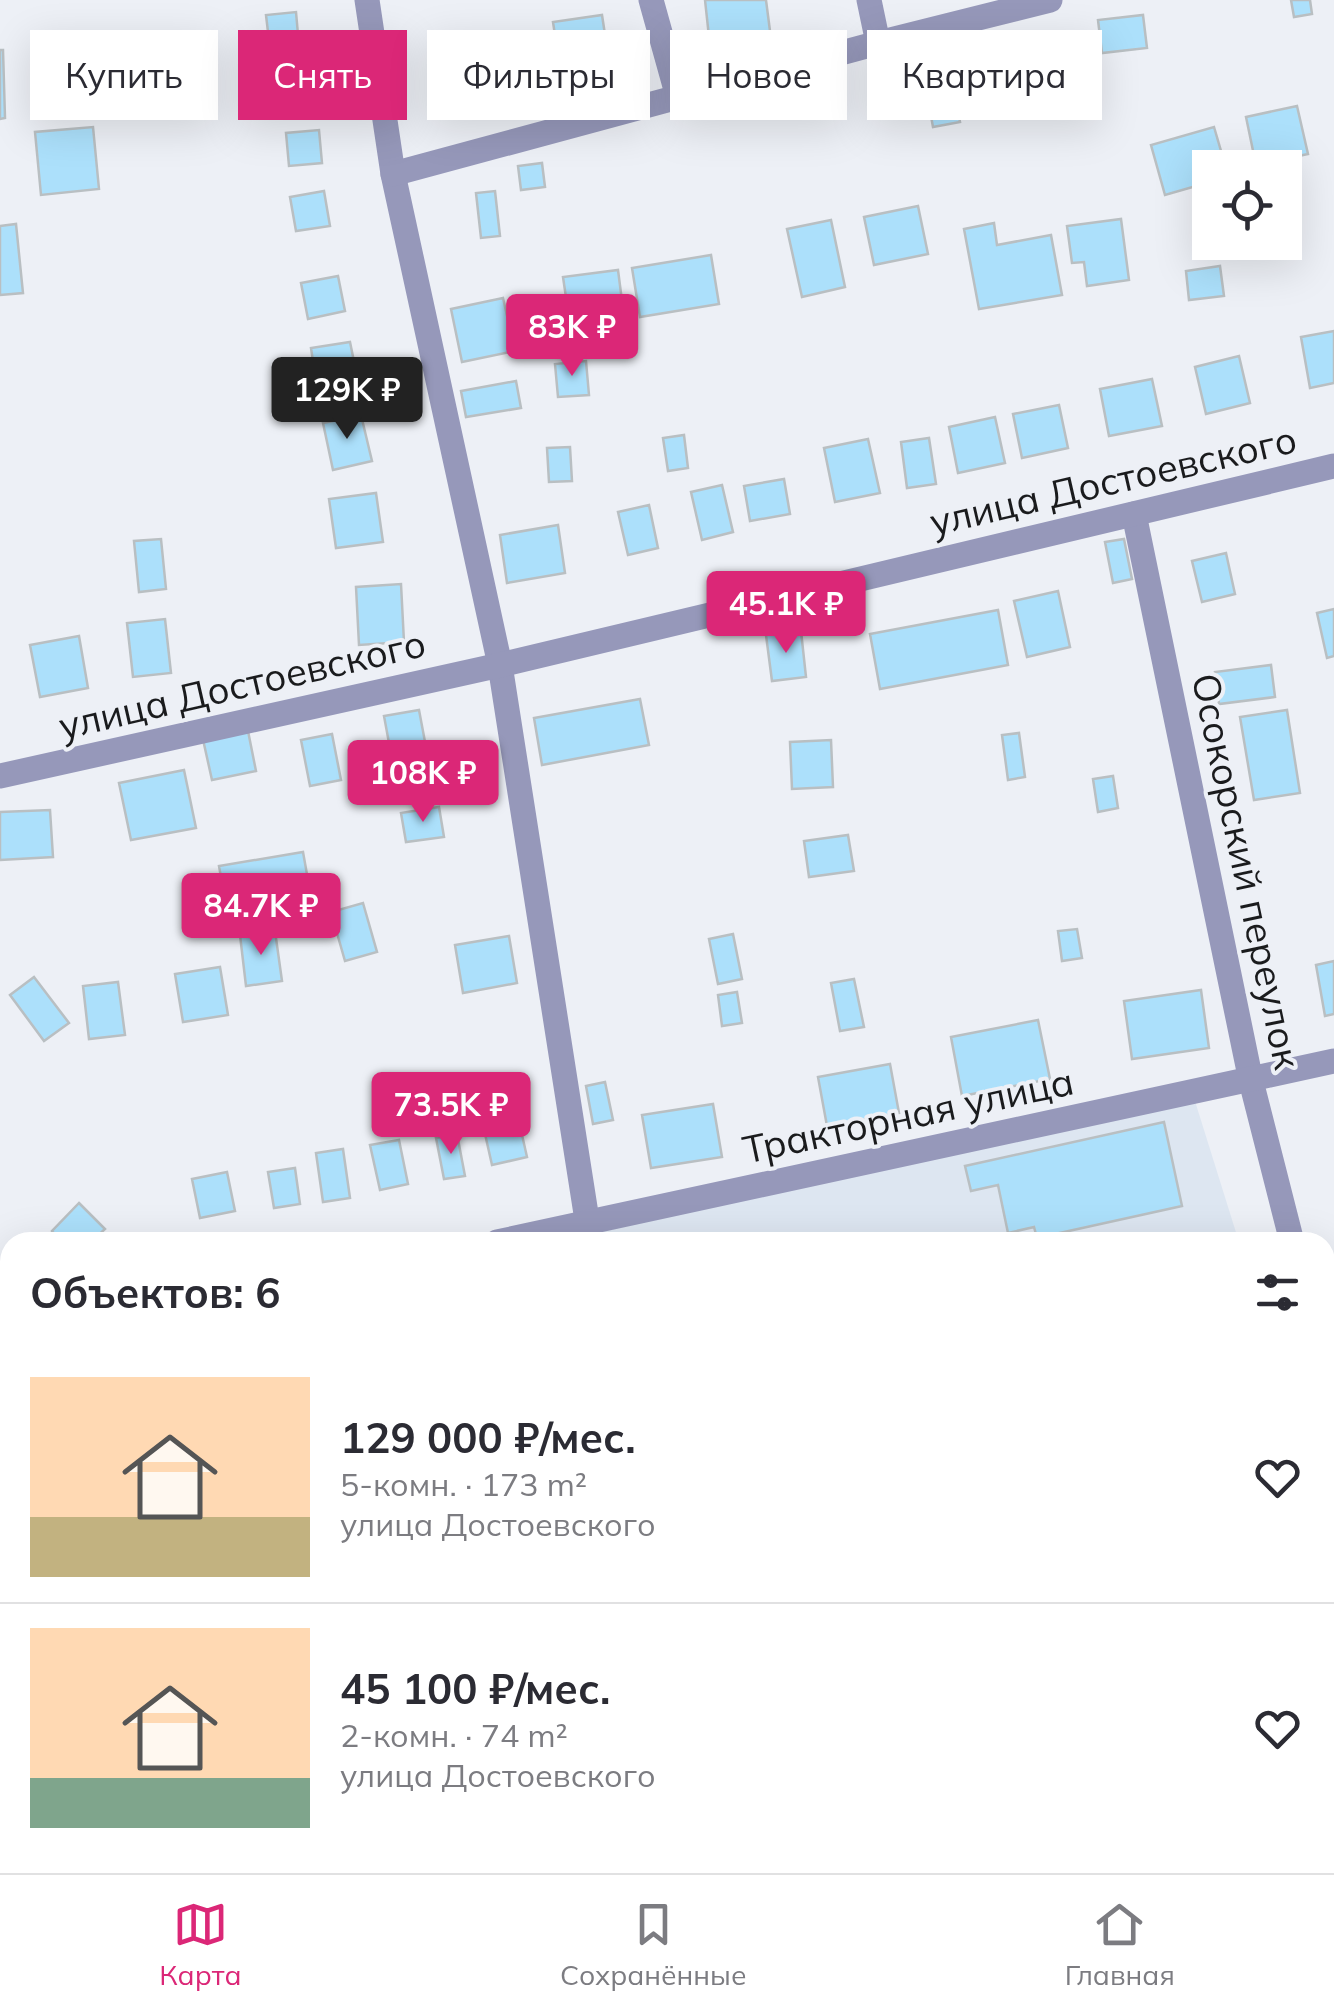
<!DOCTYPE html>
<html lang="ru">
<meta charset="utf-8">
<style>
body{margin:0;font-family:Mulish,sans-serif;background:#f7f7f7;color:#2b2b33;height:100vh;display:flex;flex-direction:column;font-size:38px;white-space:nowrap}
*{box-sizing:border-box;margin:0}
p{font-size:32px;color:#7c7c81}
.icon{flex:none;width:55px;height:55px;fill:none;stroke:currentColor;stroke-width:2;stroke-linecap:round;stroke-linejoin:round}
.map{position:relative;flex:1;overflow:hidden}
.sheet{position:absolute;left:0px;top:1232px;width:1335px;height:642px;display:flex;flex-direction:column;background:#fff;border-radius:30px 30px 0 0;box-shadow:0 10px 40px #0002}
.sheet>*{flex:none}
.hud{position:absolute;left:30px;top:30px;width:1275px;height:90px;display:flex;gap:20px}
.buttons{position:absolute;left:1192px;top:150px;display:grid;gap:20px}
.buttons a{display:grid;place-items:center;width:110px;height:110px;border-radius:0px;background:#fff;box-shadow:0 10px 40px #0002;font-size:50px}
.price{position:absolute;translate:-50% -85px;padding:0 22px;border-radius:10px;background:#db2777;color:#fff;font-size:32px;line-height:65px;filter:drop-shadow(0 2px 5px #0008)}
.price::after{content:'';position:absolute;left:50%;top:60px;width:30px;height:22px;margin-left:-15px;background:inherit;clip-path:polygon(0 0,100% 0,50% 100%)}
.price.selected{background:#222;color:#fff}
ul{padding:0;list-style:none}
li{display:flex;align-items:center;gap:30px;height:250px;padding:0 30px}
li+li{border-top:2px solid #e1e1e2}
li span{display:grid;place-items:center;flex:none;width:280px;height:200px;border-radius:0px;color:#555}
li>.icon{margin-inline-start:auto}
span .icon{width:120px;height:120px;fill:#fffc;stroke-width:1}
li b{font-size:42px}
h2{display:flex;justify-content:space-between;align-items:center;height:120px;padding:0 30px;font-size:42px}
.chip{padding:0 35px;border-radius:0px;background:#fff;box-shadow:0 10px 40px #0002;font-size:35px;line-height:90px}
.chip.selected{background:#db2777;color:#fff}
.dock{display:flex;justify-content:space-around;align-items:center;height:140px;border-top:2px solid #e1e1e2;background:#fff;font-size:28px;color:#7c7c81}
.dock a{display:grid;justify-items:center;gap:5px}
.dock .selected{color:#db2777}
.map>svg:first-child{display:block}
</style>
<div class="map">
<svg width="1334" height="1873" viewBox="0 0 1334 1873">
<rect width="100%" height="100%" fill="#edf0f6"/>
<!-- built -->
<g fill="#dde6f1">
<polygon points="1194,1098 1239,1242 514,1242"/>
<polygon points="10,1350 10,1734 0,1689 0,1352"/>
<polygon points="1325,1492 1334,1519 1334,1853 1325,1862"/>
<polygon points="39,1865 1322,1865 1314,1873 40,1873"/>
</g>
<!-- building -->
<g fill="#ace0fb" stroke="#b9bfc2" stroke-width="2.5">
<polygon points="705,0 766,0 770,31 709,37"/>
<polygon points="1291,0 1310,0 1312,14 1294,17"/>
<polygon points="296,12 299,46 270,49 266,15"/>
<polygon points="602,15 610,67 561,75 553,22"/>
<polygon points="1143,15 1147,48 1102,53 1098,20"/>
<polygon points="476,41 485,95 441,102 431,48"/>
<polygon points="0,50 3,50 5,118 0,119"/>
<polygon points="948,57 960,122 933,127 921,62"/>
<polygon points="1297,106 1308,154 1256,165 1246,117"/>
<polygon points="93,127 99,189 41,195 35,132"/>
<polygon points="1214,127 1226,168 1210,168 1210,182 1165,195 1151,145"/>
<polygon points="319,130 322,163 289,166 286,133"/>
<polygon points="542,163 545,187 521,190 518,166"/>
<polygon points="324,191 330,226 296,231 290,197"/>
<polygon points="495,191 500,236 481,238 476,193"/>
<polygon points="918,206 928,254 874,265 864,217"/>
<polygon points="1285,212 1292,243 1258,251 1256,242 1285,242"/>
<polygon points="1121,219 1129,280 1087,286 1084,262 1072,263 1067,226"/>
<polygon points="831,220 845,287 802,297 787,229"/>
<polygon points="994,223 997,245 1051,235 1062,295 979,309 964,229"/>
<polygon points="16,224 23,293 0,295 0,226"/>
<polygon points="711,255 719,304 640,317 632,268"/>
<polygon points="1220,266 1224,296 1189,300 1186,271"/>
<polygon points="618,270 625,324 571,331 563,277"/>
<polygon points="338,276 345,311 308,319 301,283"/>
<polygon points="503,298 515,351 462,362 451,309"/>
<polygon points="1334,331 1334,383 1310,388 1301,337"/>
<polygon points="350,342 358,381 317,388 311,348"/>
<polygon points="1239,356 1250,403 1206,414 1195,367"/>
<polygon points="586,361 589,395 558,397 555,364"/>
<polygon points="1152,379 1162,426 1109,436 1100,389"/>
<polygon points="516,381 521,408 466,417 461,391"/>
<polygon points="1059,405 1068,448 1022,458 1013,414"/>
<polygon points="361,415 372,461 333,470 323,423"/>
<polygon points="995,417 1005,463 958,473 949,427"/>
<polygon points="684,435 688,468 668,471 663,438"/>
<polygon points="929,438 936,484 907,488 901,442"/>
<polygon points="868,439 880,493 835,502 824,448"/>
<polygon points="570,447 572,481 549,482 547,448"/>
<polygon points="784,479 790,514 750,521 744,486"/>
<polygon points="722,485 733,532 702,540 691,492"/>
<polygon points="376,493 383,542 336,548 329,499"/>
<polygon points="649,505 658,548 628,555 618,512"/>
<polygon points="558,525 565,573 507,583 500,535"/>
<polygon points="161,539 166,589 139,592 134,541"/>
<polygon points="1124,539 1132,579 1113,583 1105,542"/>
<polygon points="1226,553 1235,594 1202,602 1192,561"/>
<polygon points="401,584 404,642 359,645 356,587"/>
<polygon points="1058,591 1070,647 1027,657 1014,601"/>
<polygon points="1334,609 1334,656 1327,658 1317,613"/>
<polygon points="998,610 1008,665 880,689 870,634"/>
<polygon points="165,619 171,673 133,677 127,623"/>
<polygon points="801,631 806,677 772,681 766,635"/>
<polygon points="79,636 88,688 40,697 30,645"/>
<polygon points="1271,665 1275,697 1219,704 1215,672"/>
<polygon points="640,699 649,745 542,765 534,718"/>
<polygon points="419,710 429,763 394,770 384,716"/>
<polygon points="1287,710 1300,793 1254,800 1240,717"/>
<polygon points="247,726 256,771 212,780 202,735"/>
<polygon points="1019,733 1025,777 1008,780 1002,735"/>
<polygon points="332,734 341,780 310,786 301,740"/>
<polygon points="831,740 833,787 792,789 790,742"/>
<polygon points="184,770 196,828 131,840 119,783"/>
<polygon points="1113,776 1118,808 1098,812 1093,779"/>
<polygon points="439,807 444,837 406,842 401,813"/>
<polygon points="50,810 53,857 0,860 0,812"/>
<polygon points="848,835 854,871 809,877 804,841"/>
<polygon points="303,852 308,880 224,894 219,866"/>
<polygon points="363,903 377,952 345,961 331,912"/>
<polygon points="1077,929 1082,958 1062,961 1058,931"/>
<polygon points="275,931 282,981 246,986 240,935"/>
<polygon points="733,934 742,979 718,984 709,939"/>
<polygon points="509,936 517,983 463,993 455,945"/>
<polygon points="1334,961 1334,1014 1325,1016 1316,965"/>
<polygon points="220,967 228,1015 183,1022 175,974"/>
<polygon points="34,977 69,1023 44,1041 10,995"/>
<polygon points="854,979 864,1027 840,1031 831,983"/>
<polygon points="118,982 125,1035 89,1039 83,986"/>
<polygon points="1201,990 1209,1048 1132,1059 1124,1001"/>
<polygon points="737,992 742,1023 722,1026 718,995"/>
<polygon points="1038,1020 1050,1079 962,1096 951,1037"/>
<polygon points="890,1064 899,1113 827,1126 818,1077"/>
<polygon points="605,1082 613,1120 593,1124 586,1086"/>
<polygon points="713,1104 722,1157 651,1168 642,1115"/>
<polygon points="518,1117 527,1157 492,1165 483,1125"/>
<polygon points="1164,1122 1182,1206 1037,1238 1034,1227 1008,1233 998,1185 971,1191 965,1166"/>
<polygon points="457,1134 465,1176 444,1179 436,1138"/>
<polygon points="399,1140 408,1184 380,1190 370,1145"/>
<polygon points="343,1149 350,1198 323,1202 316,1153"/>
<polygon points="295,1168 300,1204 274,1208 268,1172"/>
<polygon points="227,1172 235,1211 200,1218 192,1179"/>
<polygon points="79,1203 105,1229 91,1242 62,1242 52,1231"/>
<polygon points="1330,1572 1334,1584 1334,1703 1328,1683 1325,1684 1325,1573"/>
<polygon points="150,1865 238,1865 240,1873 152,1873"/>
<polygon points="438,1865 619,1865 621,1873 440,1873"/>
<polygon points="744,1865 805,1865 807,1873 718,1873"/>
</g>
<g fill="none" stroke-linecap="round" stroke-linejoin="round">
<!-- minor -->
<g stroke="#9698ba" stroke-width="25">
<polyline points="367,0 393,174 500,665 587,1220"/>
<polyline points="651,0 678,97"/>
<polyline points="869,0 878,43"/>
<polyline points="393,174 878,43 1050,0"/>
<polyline points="1134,514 1251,1081 1292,1242"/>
<polyline points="0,776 500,665 1334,466"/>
<polyline points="497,1242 1334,1061"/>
<polyline points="0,1294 10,1303"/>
<polyline points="1325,1374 1334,1410"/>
</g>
</g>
<g text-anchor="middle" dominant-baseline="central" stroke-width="8" stroke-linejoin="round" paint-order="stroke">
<!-- street labels -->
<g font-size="38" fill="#1a1b1d" stroke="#edf0f6">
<text transform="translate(1113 480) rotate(-13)">улица Достоевского</text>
<text transform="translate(242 684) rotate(-13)">улица Достоевского</text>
<text transform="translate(1247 871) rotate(78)">Осокорский переулок</text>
<text transform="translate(908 1115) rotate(-12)">Тракторная улица</text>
</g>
</g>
</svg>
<div class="buttons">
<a><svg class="icon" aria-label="locate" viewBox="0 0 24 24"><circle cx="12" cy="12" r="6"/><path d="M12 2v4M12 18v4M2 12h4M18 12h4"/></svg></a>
</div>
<b class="price" style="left:572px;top:379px">83K ₽</b>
<b class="price selected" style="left:347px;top:442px">129K ₽</b>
<b class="price" style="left:786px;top:656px">45.1K ₽</b>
<b class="price" style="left:423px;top:825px">108K ₽</b>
<b class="price" style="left:261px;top:958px">84.7K ₽</b>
<b class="price" style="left:451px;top:1157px">73.5K ₽</b>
<div class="hud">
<a class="chip">Купить</a>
<a class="chip selected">Снять</a>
<a class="chip">Фильтры</a>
<a class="chip">Новое</a>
<a class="chip">Квартира</a>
</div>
<section class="sheet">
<h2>Объектов: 6<svg class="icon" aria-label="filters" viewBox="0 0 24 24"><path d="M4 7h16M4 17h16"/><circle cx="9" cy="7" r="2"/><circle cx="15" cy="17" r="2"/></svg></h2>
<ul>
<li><span style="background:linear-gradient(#ffd9b3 70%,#c2b280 0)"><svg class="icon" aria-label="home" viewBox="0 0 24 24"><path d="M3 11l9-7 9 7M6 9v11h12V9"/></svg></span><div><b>129 000 ₽/мес.</b><p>5-комн. · 173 m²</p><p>улица Достоевского</p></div><svg class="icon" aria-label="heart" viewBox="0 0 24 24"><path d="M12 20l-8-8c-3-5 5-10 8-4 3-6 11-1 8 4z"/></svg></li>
<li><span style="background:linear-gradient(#ffd9b3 75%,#7fa58c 0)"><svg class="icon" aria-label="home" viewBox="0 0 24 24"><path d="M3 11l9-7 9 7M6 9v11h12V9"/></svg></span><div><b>45 100 ₽/мес.</b><p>2-комн. · 74 m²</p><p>улица Достоевского</p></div><svg class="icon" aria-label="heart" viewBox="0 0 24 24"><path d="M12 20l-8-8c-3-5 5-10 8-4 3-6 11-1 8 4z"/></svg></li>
</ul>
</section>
</div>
<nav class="dock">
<a class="selected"><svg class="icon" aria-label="map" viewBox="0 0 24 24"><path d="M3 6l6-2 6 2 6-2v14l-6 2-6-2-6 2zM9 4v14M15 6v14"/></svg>Карта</a>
<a><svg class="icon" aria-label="saved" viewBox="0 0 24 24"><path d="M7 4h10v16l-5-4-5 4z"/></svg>Сохранённые</a>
<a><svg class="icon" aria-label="home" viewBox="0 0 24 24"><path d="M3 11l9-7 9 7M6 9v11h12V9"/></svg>Главная</a>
</nav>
